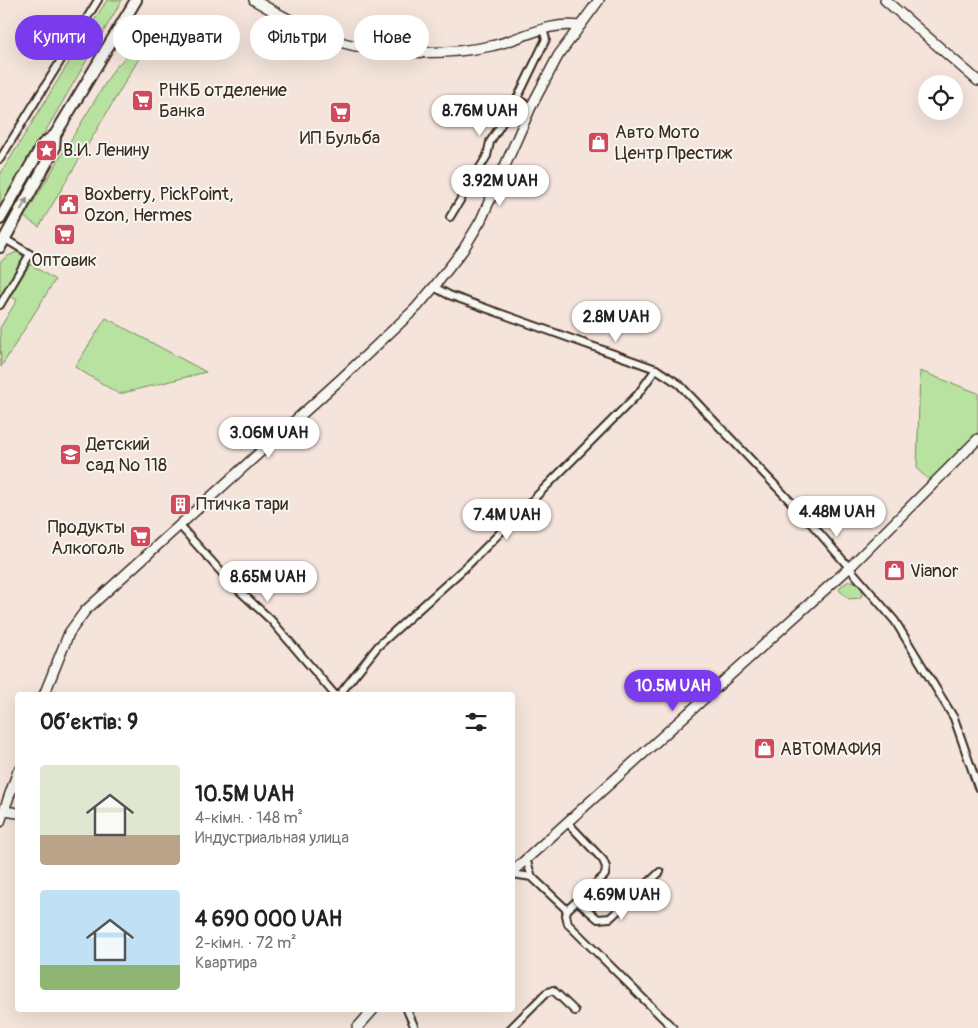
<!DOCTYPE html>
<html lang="uk">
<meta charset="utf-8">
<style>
body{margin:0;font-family:Pangolin,sans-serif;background:#f6f6f6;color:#222;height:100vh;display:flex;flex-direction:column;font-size:19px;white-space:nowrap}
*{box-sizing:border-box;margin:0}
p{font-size:16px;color:#767676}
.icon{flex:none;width:28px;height:28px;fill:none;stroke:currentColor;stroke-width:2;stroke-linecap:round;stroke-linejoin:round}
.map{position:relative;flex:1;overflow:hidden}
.panel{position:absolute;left:15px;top:692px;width:500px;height:320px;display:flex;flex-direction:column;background:#fff;border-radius:5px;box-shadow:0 5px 20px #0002}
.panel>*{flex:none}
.hud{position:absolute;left:15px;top:15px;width:500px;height:45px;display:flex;gap:10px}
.tools{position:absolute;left:918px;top:75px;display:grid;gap:10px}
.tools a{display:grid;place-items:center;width:45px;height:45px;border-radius:50%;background:#fff;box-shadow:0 5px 20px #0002;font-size:25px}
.price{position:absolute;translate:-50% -42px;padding:0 11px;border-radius:18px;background:#fff;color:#222;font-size:16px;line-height:32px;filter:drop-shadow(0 1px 2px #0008)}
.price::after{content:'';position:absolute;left:50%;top:30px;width:15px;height:11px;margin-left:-8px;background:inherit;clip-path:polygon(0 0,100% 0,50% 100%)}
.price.selected{background:#7c3aed;color:#fff}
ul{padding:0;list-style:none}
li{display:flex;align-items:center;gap:15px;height:125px;padding:0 25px}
li span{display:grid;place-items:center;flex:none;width:140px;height:100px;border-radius:5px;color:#555}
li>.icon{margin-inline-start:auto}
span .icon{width:60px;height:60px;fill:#fffc;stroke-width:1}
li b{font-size:21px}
h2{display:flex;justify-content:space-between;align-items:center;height:60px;padding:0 25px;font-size:21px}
.chip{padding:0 18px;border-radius:22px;background:#fff;box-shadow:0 5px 20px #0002;font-size:18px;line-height:45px}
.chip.selected{background:#7c3aed;color:#fff}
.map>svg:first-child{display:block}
</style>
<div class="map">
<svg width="978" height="1028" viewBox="0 0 978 1028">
<rect width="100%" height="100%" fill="#f4e4db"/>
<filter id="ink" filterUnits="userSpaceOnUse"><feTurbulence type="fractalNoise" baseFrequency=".02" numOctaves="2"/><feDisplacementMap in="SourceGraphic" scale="10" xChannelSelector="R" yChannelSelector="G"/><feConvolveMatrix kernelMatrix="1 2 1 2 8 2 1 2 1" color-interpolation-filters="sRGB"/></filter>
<g filter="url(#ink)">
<!-- green -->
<g fill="#b8e2a0" stroke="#7a865f">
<polygon points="107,0 122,0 0,209 0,175"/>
<polygon points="151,31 153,35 39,227 24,217 114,69"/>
<polygon points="17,252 23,256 23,260 0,298 0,262 8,256"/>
<polygon points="30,264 55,280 1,367 0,328 17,300 10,296"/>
<polygon points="106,318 206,372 119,394 75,367"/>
<polygon points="920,371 978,393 978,432 930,481 917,469"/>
<path d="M849,581C859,581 866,590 860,598L849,599L839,590L841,586Z"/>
</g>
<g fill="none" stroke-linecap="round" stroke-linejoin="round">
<defs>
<g id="minor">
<polyline points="517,99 546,39 543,30"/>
<polyline points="0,159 98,0"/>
<polyline points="450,217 487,156 490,142 517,99 531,107"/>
<polyline points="434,287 449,295 656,369 679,384 810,522 895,621 954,718 978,787"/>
<polyline points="0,305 30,254 5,239"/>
<polyline points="180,526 231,583 271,620 335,695"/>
<polyline points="339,695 378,646 469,564 638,394 656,369"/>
<polyline points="568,823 603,860 606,867 605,875 567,910 566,915 568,924 673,1028"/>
<polyline points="526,859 532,877"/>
<polyline points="512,874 532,877 567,910"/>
<polyline points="577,901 598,919 610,918 660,872"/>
<polyline points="407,1010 415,1028"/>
<polyline points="511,1028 546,993 553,990 575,1011"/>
</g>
<g id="secondary">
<path d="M254,0C278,14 303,28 329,38C371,55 446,56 491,46C520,40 548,21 579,26"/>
<polyline points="885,0 978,81"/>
<polyline points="44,695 69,633 85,611 343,377 416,308 434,287 463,250 481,220 531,107 558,56 599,0"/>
<polyline points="4,811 18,813"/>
<polyline points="0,822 18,771"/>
<polyline points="512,872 849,568 978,439"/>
<polyline points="357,1028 373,1010"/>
</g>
<g id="primary">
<polyline points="0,219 43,144 55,135 136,0"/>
<polyline points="0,247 54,149 55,135"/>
</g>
</defs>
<!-- minor casing -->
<use href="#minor" stroke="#3b2a1e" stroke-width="10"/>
<!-- secondary casing -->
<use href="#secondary" stroke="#3b2a1e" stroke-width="12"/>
<!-- primary casing -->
<use href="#primary" stroke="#3b2a1e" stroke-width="14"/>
<!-- minor -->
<use href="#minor" stroke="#f6f6f2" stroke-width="6"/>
<!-- secondary -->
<use href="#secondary" stroke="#f6f6f2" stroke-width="9"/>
<!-- primary -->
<use href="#primary" stroke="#f6f6f2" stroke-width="10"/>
</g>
<!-- one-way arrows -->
<defs><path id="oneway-solid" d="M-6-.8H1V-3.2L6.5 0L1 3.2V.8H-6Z" transform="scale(1.25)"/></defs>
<use fill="#989088" href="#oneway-solid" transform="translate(24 204) rotate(-61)"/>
</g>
<!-- icons -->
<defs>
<symbol id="supermarket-square" viewBox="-11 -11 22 22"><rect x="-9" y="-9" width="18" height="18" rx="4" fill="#d1495b" stroke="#f6f6f2"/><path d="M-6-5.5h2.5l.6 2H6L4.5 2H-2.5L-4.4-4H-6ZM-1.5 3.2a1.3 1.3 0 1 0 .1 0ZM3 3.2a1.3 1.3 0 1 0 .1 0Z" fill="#fff"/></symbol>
<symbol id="shop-square" viewBox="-11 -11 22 22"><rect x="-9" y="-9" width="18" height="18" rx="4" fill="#d1495b" stroke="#f6f6f2"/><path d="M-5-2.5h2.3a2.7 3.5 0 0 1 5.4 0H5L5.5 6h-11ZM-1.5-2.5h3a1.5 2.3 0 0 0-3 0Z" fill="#fff"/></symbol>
<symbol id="sight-square" viewBox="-11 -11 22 22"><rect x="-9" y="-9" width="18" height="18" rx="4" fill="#d1495b" stroke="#f6f6f2"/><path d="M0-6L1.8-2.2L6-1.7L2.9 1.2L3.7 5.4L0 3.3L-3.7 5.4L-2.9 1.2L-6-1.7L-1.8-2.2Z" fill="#fff"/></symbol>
<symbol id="civic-square" viewBox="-11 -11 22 22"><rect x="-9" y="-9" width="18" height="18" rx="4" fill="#d1495b" stroke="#f6f6f2"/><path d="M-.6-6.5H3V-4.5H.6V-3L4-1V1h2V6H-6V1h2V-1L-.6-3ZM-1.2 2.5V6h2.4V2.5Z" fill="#fff"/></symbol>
<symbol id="school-square" viewBox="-11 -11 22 22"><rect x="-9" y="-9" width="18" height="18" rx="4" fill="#d1495b" stroke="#f6f6f2"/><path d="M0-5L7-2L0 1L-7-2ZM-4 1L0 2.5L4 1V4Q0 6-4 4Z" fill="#fff"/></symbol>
<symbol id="building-square" viewBox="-11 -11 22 22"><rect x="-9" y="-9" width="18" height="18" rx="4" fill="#d1495b" stroke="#f6f6f2"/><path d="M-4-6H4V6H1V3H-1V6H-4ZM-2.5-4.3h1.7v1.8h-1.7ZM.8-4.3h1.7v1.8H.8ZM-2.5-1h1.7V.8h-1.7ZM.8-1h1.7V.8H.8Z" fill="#fff"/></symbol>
</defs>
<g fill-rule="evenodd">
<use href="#supermarket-square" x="130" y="88" width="25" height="25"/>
<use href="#supermarket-square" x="328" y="100" width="25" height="25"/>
<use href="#shop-square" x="586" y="130" width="25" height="25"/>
<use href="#sight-square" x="34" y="138" width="25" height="25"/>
<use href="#civic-square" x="56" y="192" width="25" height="25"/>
<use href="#supermarket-square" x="52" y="222" width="25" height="25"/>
<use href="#school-square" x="58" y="442" width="25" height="25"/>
<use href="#building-square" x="168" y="492" width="25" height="25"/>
<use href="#supermarket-square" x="128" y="524" width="25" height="25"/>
<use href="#shop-square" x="882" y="558" width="25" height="25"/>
<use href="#shop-square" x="752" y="736" width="25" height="25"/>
</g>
<g text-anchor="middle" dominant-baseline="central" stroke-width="4" stroke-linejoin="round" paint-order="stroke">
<!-- poi labels -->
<g font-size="18" fill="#3b2a1e" stroke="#f6f6f2" text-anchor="start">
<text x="159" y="90">РНКБ отделение<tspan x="159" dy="21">Банка</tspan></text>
<text x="615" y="132">Авто Мото<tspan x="615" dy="21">Центр Престиж</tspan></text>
<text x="340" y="138" text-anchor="middle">ИП Бульба</text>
<text x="63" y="150">В.И. Ленину</text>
<text x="84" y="194">Boxberry, PickPoint,<tspan x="84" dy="21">Ozon, Hermes</tspan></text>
<text x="64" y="260" text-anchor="middle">Оптовик</text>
<text x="86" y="444">Детский<tspan x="86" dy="21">сад № 118</tspan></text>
<text x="196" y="504">Птичка тари</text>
<text x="125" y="527" text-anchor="end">Продукты<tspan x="125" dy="21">Алкоголь</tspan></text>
<text x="910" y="571">Vianor</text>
<text x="780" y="749">АВТОМАФИЯ</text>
</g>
</g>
</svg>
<div class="tools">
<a><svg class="icon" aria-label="locate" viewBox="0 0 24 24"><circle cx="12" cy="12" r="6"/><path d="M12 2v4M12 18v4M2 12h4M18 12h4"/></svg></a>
</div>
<b class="price" style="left:480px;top:137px">8.76M UAH</b>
<b class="price" style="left:500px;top:207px">3.92M UAH</b>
<b class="price" style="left:616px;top:343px">2.8M UAH</b>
<b class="price" style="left:269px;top:459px">3.06M UAH</b>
<b class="price" style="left:837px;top:538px">4.48M UAH</b>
<b class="price" style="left:507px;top:541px">7.4M UAH</b>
<b class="price" style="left:268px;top:603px">8.65M UAH</b>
<b class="price selected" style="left:673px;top:712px">10.5M UAH</b>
<b class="price" style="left:622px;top:921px">4.69M UAH</b>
<div class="hud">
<a class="chip selected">Купити</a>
<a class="chip">Орендувати</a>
<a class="chip">Фільтри</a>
<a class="chip">Нове</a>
</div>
<section class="panel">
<h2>Об’єктів: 9<svg class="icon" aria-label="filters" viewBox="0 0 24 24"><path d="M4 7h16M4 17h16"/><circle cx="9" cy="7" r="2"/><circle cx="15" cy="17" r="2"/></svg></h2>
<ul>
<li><span style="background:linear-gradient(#dfe7d0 70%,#b9a48a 0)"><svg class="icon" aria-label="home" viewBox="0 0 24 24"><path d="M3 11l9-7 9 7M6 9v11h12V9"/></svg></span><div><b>10.5M UAH</b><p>4-кімн. · 148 m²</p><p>Индустриальная улица</p></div></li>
<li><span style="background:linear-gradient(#bfe0f5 75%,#8fb573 0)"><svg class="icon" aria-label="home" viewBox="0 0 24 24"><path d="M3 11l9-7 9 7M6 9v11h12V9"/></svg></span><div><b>4 690 000 UAH</b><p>2-кімн. · 72 m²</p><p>Квартира</p></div></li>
</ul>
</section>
</div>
